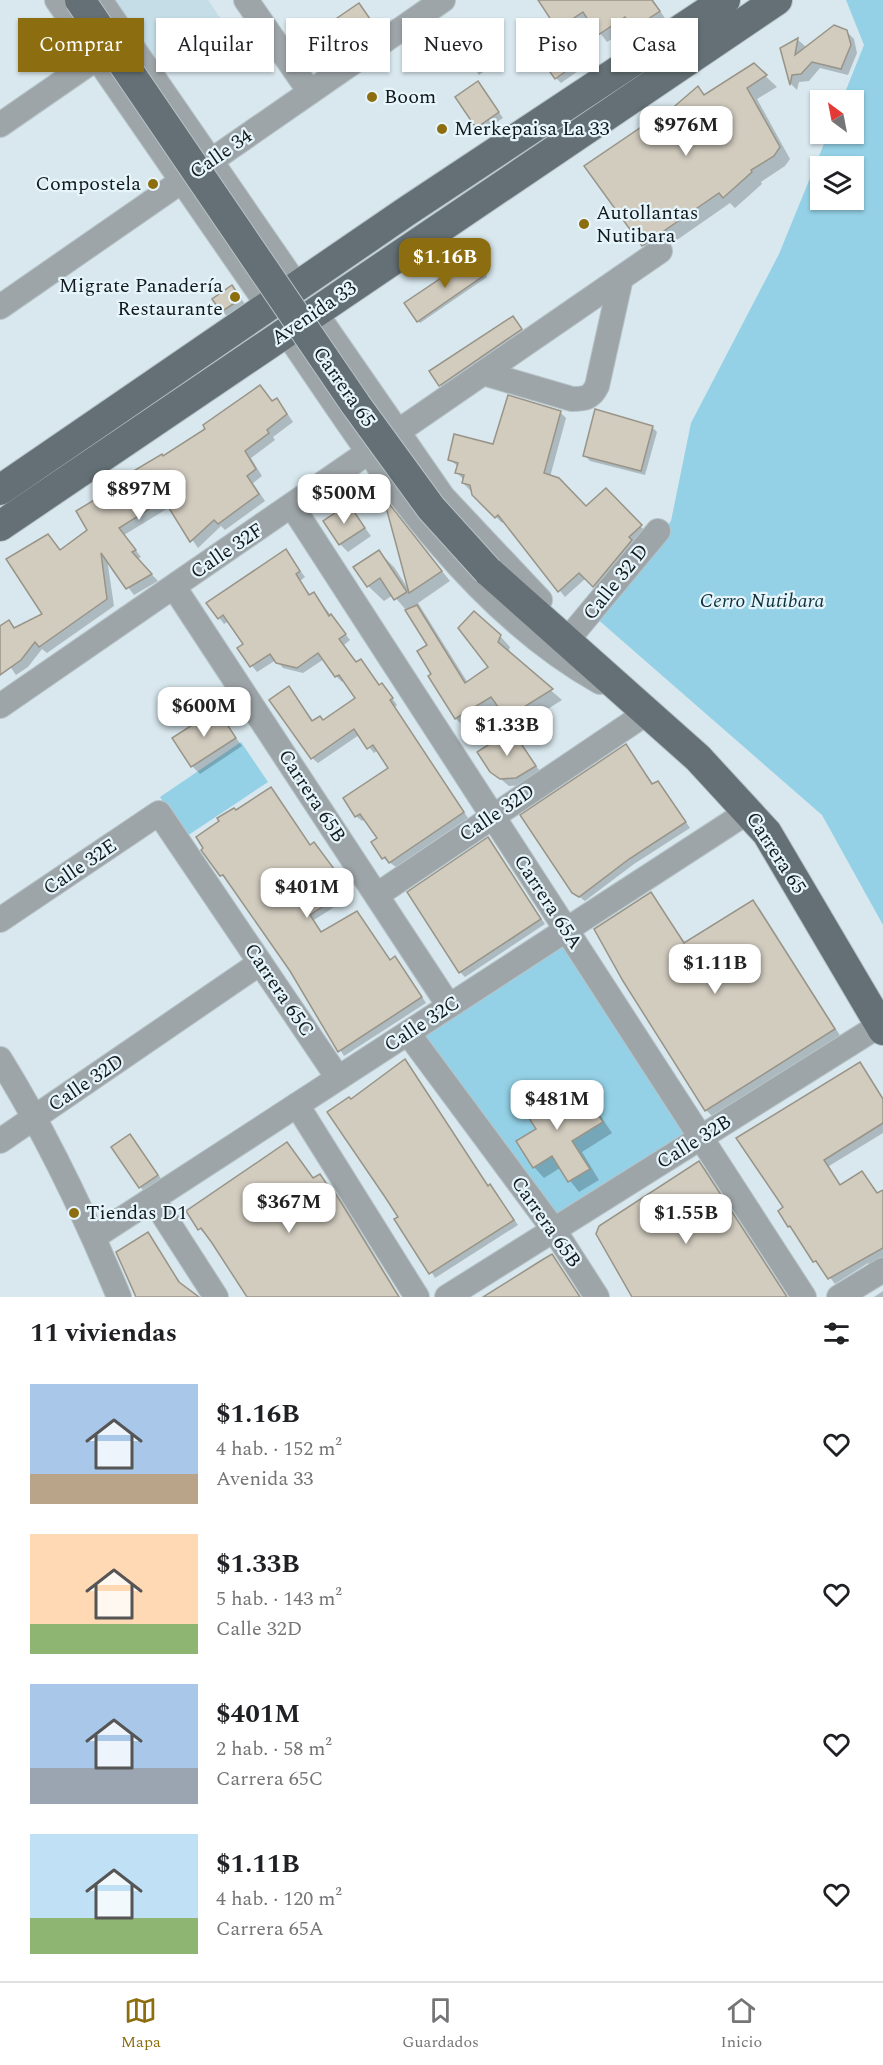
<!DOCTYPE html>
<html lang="es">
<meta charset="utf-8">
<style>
body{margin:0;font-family:Spectral,serif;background:#f2f2f2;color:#202124;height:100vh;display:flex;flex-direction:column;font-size:22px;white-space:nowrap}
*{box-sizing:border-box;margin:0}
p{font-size:20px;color:#757577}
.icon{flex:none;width:33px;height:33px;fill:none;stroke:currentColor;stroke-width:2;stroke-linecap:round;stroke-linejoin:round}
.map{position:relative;height:1297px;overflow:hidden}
.side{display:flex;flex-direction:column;background:#fff;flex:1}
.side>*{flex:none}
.hud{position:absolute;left:18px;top:18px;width:848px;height:54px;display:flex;gap:12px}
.needle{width:39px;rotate:328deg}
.controls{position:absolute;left:810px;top:90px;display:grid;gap:12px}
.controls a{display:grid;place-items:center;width:54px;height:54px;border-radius:0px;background:#fff;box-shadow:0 2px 4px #0004;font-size:30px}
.price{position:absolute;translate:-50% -51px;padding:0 14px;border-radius:12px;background:#fff;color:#222;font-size:20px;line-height:39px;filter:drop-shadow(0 2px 3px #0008)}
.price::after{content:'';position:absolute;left:50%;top:36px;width:18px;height:14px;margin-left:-9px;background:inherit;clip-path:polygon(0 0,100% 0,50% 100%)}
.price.current{background:#8c6e10;color:#fff}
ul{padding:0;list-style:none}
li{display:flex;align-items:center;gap:18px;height:150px;padding:0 30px}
li span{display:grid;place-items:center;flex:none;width:168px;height:120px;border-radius:0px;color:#555}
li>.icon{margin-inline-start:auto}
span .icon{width:72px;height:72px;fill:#fffc;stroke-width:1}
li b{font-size:26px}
h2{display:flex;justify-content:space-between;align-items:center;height:72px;padding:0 30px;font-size:26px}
.tag{padding:0 21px;border-radius:0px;background:#fff;box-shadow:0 2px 4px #0004;font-size:21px;line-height:54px}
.tag.current{background:#8c6e10;color:#fff}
.dock{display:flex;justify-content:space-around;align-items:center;height:84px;border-top:2px solid #e0e0e0;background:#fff;font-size:16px;color:#757577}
.dock a{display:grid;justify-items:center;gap:3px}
.dock .current{color:#8c6e10}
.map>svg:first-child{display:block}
</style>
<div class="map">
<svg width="883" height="1297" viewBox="0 0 883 1297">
<rect width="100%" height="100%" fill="#d8e8ee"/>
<!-- built -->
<polygon fill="#c4dde6" points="113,0 208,0 225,25 161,70"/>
<!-- green -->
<g fill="#94d1e6" fill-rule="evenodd">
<path d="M846,0H883V925L822,815L595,617L671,521L691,423L779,254L828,134H854V100H842L864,45ZM820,166H854V200H820Z"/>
<polygon points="241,742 268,782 187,836 160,797"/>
<polygon points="564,940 690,1131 552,1218 418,1036"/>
</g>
<!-- shadow -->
<g fill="#0003">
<polygon points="540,0 653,0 666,20 642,36 631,26 607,42 590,20 566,36"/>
<polygon points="359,5 383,37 334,71 310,39"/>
<polygon points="475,28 498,62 479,75 451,36"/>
<polygon points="846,31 854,39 857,53 848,75 820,68 809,81 799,82 797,90 791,84 781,49 798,40 805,46 804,50"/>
<polygon points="566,42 584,67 561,83 556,78"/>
<polygon points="754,65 777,87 757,99 790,159 785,166 761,182 762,184 735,208 730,203 654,256 643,245 662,119 698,88 705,96"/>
<polygon points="478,83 503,118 482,132 477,127"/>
<polygon points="476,259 487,277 420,323 418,321"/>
<polygon points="232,287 245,304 227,316 222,311"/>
<polygon points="517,322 525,334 444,389 440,385"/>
<polygon points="260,387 273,402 277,400 283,407 293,422 273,437 275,440 251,458 262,476 253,483 265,501 225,530 221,526 198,548 170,507 124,535 141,557 137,559 158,581 134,595 107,559 114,606 47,653 42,649 28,667 16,675 0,652 0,628 9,622 16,628 44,614 48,536 61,551 89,530 163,458 207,430"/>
<polygon points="560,412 566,418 550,477 587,508 606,490 647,533 600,592 586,578 565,597 504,521 502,523 463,483 464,480 457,473 459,467 450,460 494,446"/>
<polygon points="652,427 657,432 645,475 590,461 585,456"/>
<polygon points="386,501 450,581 418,603 468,683 490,668 500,636 510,647 508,653 562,700 518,728 501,708 467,729 456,719 430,677 434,675 429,645 407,611 393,595 384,601 368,586 355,567 379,552 394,567 409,590"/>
<polygon points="351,509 371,536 348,552 340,544 344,513"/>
<polygon points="285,550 305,577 300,581 311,596 314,594 319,600 350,640 344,645 357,664 387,691 397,705 395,707 468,818 396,867 383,858 379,838 365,819 362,821 356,816 390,768 378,750 374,753 359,735 318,763 312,758 289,688 314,722 323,721 357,699 344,680 342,682 336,676 324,659 303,673 283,668 276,660 257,672 239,649 245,645 229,621 224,624 209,604"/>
<polygon points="216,711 242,746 200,774 192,766"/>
<polygon points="512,732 542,774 525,785 509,786 491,771"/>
<polygon points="626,746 654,785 658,783 663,788 690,828 634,864 585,901 573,892"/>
<polygon points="488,839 545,924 465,977 460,972"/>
<polygon points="311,847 319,849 353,895 314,920 322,933 357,913 391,961 395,958 400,963 426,1003 344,1056 291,970 228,879 221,875"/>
<polygon points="651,894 686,944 752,901 760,909 841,1037 714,1118 706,1110"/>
<polygon points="405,1061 489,1187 495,1191 518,1225 435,1278 400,1218 351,1101"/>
<polygon points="860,1064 883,1098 883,1133 829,1166 841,1186 862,1173 878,1194 883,1191 883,1257 870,1266 868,1263 835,1284 780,1211 785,1208"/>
<polygon points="544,1086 564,1112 586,1098 596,1109 612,1133 582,1152 599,1180 579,1192 560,1168 544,1178 534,1167"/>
<polygon points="134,1140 162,1180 145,1192 140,1187"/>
<polygon points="287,1143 314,1179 320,1175 342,1201 400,1297 248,1297 213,1242 200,1229"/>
<polygon points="699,1163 706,1170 788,1297 635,1297 598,1234"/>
<polygon points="148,1234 183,1287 196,1297 137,1297 118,1253"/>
<polygon points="552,1256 581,1297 483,1297"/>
<polygon points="883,1291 883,1297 874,1297"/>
</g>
<!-- building -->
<g fill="#d2ccbf" stroke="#999488" stroke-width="1.5">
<polygon points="538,0 652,0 660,11 633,29 625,17 598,35 583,12 557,29"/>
<polygon points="359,3 377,29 325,64 308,38"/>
<polygon points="470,21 495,57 473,71 449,36"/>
<polygon points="834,25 847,30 851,45 841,69 812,62 801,74 792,75 790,85 780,48 798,38 795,55"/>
<polygon points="566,40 580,61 555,79 540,58"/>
<polygon points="754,63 767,75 747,88 780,147 774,156 751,170 752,172 723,198 719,193 642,246 584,166 659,115 661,118 698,86 704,95"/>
<polygon points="478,81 499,112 476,128 455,97"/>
<polygon points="474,256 486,274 417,322 404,303"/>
<polygon points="232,285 241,299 221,312 212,299"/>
<polygon points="513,316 522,329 439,386 429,371"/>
<polygon points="260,385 272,401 277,398 287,414 267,430 269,433 245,451 256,469 247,476 259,494 218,524 214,520 190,542 164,500 119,528 136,550 132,552 152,574 126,589 101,553 107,599 39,647 35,642 21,660 0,675 0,626 9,620 14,628 42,614 6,559 48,534 60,550 87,530 76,511 121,484 120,482 135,470 162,454 163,456 205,429 203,425"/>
<polygon points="508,395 561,411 544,473 559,478 586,506 606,488 642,525 629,537 632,540 593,587 579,573 558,592 498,515 495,518 472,495 470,485 462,483 464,475 455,473 458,463 448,460 454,434 493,444"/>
<polygon points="595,409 653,426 641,471 583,456"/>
<polygon points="383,496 442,571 409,593 396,544"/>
<polygon points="351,507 365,528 339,545 323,521 341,509 344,512"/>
<polygon points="286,549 300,571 296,574 309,595 314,592 329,616 331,614 346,634 339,639 356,662 361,659 379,685 382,683 393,698 390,700 464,812 389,863 385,857 382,859 371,842 377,838 360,814 355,817 343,798 388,768 373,745 367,749 354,729 311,759 269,700 289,686 312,721 320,716 323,720 355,698 339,675 335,677 318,653 297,668 276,663 270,654 250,667 237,648 243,644 223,615 218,619 206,603"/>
<polygon points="379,550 407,592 394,600 380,578 367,587 353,567"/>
<polygon points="417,605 465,683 488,667 458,628 474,611 501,635 498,642 553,689 506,718 491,697 455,719 428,676 431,674 417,651 427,645 405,610"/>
<polygon points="217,709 236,738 191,767 172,738"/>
<polygon points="512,730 536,766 516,778 500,779 490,772 477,752"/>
<polygon points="626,744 652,784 658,781 686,822 629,859 579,897 572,893 520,815"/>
<polygon points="271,787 310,845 314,842 349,889 310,915 321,932 357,911 390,960 395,956 422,997 338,1052 290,971 223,875 220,876 201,850 203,848 196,837 219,821 217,818 234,808 236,810"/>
<polygon points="488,837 541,919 459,973 407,892"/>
<polygon points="651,892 684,943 753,900 835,1029 705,1111 623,981 594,929"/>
<polygon points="405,1059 488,1186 490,1184 514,1220 429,1274 394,1219 398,1217 385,1197 327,1112 349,1097 351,1099"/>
<polygon points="860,1062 883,1099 883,1123 824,1160 840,1185 862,1171 877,1193 883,1190 883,1248 828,1279 816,1261 813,1262 790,1226 788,1227 778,1211 783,1207 736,1138"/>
<polygon points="545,1084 562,1112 586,1096 603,1122 572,1141 590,1169 568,1182 552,1156 533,1168 516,1141 536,1129 518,1101"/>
<polygon points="130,1134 158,1175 139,1188 111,1147"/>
<polygon points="287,1142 313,1178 320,1174 332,1192 334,1191 399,1297 247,1297 212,1243 201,1228 198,1230 186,1211"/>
<polygon points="699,1161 787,1297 632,1297 596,1234 599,1226"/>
<polygon points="148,1232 179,1282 199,1297 136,1297 116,1252"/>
<polygon points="552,1254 580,1297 483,1297 542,1260"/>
</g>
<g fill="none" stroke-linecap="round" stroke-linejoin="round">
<defs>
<g id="minor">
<polyline points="57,0 269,307"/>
<polyline points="100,0 297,286"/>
<polyline points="246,0 310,92"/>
<polyline points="0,125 97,58"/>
<polyline points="0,307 443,0"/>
<polyline points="315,312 443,497 540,600"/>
<path d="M286,332C373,459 462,604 600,682"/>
<path d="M483,373L572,399C585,399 591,398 597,386L621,278"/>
<polyline points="292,506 804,1297"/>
<polyline points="174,587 449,1006"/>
<polyline points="574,632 658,531"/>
<polyline points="0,706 660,251"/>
<polyline points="377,895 648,712"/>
<polyline points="0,920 159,813 338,1078"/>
<polyline points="408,1033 554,1230 597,1297"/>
<path d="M0,1059C47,1135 85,1215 119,1297"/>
<polyline points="297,1105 417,1297"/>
<polyline points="0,1141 260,963"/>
<polyline points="153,1199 216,1297"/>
<polyline points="94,1237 749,811"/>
<polyline points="447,1297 880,1025"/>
<polyline points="839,1297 883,1270"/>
</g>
<g id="major">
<polyline points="0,490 407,211 725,0"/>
<polyline points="0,526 777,0"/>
<polyline points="488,571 698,758 767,833 883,1030"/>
</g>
</defs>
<!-- minor casing -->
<use href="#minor" stroke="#b5c3c8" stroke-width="26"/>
<!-- major casing -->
<use href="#major" stroke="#b5c3c8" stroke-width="32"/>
<!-- minor -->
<use href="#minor" stroke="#9ea5a8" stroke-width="24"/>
<!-- major -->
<use href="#major" stroke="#647075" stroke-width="30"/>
<defs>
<polyline id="major-bridge" points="80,0 356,405 431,508 488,571"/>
</defs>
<!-- major-bridge casing -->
<use href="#major-bridge" stroke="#b5c3c8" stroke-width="32" stroke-linecap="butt"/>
<!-- major-bridge -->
<use href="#major-bridge" stroke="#647075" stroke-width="30"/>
</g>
<!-- markers -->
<g fill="#8c6e10" stroke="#e5f5fb" stroke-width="2">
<circle cx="372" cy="97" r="6"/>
<circle cx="442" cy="129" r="6"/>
<circle cx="153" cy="184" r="6"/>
<circle cx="584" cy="224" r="6"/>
<circle cx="235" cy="297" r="6"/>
<circle cx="74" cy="1213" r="6"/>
</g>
<g text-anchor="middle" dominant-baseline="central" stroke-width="4.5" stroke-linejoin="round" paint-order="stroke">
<!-- poi labels -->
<g font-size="20" fill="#141a1c" stroke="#e5f5fb" text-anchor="start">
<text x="384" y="97">Boom</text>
<text x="454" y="129">Merkepaisa La 33</text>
<text x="141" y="184" text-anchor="end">Compostela</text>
<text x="596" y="213">Autollantas<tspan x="596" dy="23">Nutibara</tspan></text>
<text x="223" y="286" text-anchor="end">Migrate Panadería<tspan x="223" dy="23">Restaurante</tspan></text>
<text x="86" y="1213">Tiendas D1</text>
</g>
<!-- street labels -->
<g font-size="20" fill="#141a1c" stroke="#e5f5fb">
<text transform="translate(221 154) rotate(-35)">Calle 34</text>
<text transform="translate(314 313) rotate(-34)">Avenida 33</text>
<text transform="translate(344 387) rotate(55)">Carrera 65</text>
<text transform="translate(227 551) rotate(-34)">Calle 32F</text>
<text transform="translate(616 582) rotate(-51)">Calle 32 D</text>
<text transform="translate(312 796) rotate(57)">Carrera 65B</text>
<text transform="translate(497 813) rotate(-34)">Calle 32D</text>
<text transform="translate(776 853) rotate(57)">Carrera 65</text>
<text transform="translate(80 867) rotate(-34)">Calle 32E</text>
<text transform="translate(548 902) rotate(57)">Carrera 65A</text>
<text transform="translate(279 990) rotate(56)">Carrera 65C</text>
<text transform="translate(422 1024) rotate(-33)">Calle 32C</text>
<text transform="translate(86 1083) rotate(-34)">Calle 32D</text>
<text transform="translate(694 1142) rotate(-32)">Calle 32B</text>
<text transform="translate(546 1222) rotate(55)">Carrera 65B</text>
</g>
<!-- park labels -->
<g font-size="20" font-style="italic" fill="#0e323d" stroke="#e5f5fb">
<text x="762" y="601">Cerro Nutibara</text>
</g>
</g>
</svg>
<div class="controls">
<a><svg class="needle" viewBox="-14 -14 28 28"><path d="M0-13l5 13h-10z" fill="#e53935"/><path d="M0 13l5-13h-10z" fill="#757577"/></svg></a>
<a><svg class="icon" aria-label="layers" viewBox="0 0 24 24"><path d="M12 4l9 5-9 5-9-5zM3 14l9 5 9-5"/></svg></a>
</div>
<b class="price" style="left:686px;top:157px">$976M</b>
<b class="price current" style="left:445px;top:289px">$1.16B</b>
<b class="price" style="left:139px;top:521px">$897M</b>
<b class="price" style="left:344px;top:525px">$500M</b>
<b class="price" style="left:204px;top:738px">$600M</b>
<b class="price" style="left:507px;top:757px">$1.33B</b>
<b class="price" style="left:307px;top:919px">$401M</b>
<b class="price" style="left:715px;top:995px">$1.11B</b>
<b class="price" style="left:557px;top:1131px">$481M</b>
<b class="price" style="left:289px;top:1234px">$367M</b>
<b class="price" style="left:686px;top:1245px">$1.55B</b>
<div class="hud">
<a class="tag current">Comprar</a>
<a class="tag">Alquilar</a>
<a class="tag">Filtros</a>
<a class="tag">Nuevo</a>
<a class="tag">Piso</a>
<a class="tag">Casa</a>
</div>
</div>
<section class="side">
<h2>11 viviendas<svg class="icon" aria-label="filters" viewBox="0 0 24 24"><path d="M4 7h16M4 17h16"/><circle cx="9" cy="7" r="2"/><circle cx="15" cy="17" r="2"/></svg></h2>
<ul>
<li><span style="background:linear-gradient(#a9c7e8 75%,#b9a48a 0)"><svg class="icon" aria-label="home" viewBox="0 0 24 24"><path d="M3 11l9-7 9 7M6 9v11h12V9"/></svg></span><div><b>$1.16B</b><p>4 hab. · 152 m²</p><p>Avenida 33</p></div><svg class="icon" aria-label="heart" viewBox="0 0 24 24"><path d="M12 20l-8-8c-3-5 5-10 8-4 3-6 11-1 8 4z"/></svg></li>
<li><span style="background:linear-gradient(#ffd9b3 75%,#8fb573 0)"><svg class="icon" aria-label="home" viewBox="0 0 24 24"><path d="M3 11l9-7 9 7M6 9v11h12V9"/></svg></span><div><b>$1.33B</b><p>5 hab. · 143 m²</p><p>Calle 32D</p></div><svg class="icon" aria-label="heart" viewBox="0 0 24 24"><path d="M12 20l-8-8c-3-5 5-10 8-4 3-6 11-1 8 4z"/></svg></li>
<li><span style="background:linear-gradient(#a9c7e8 70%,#9aa5b1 0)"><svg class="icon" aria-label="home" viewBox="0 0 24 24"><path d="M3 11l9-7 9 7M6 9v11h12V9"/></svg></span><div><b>$401M</b><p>2 hab. · 58 m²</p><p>Carrera 65C</p></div><svg class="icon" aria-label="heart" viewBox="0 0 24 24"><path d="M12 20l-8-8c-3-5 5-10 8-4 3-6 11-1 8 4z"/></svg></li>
<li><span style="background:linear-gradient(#bfe0f5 70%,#8fb573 0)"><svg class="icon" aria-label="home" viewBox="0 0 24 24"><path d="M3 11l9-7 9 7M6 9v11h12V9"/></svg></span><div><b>$1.11B</b><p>4 hab. · 120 m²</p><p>Carrera 65A</p></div><svg class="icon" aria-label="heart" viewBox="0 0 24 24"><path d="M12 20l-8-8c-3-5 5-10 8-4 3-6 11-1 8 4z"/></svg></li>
</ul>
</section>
<nav class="dock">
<a class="current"><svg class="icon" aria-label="map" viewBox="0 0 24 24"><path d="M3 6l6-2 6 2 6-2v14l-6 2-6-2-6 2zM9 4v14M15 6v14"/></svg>Mapa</a>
<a><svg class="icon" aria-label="saved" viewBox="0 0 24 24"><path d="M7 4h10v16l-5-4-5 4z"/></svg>Guardados</a>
<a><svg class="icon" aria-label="home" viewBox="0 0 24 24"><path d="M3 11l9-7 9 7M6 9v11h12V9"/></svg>Inicio</a>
</nav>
